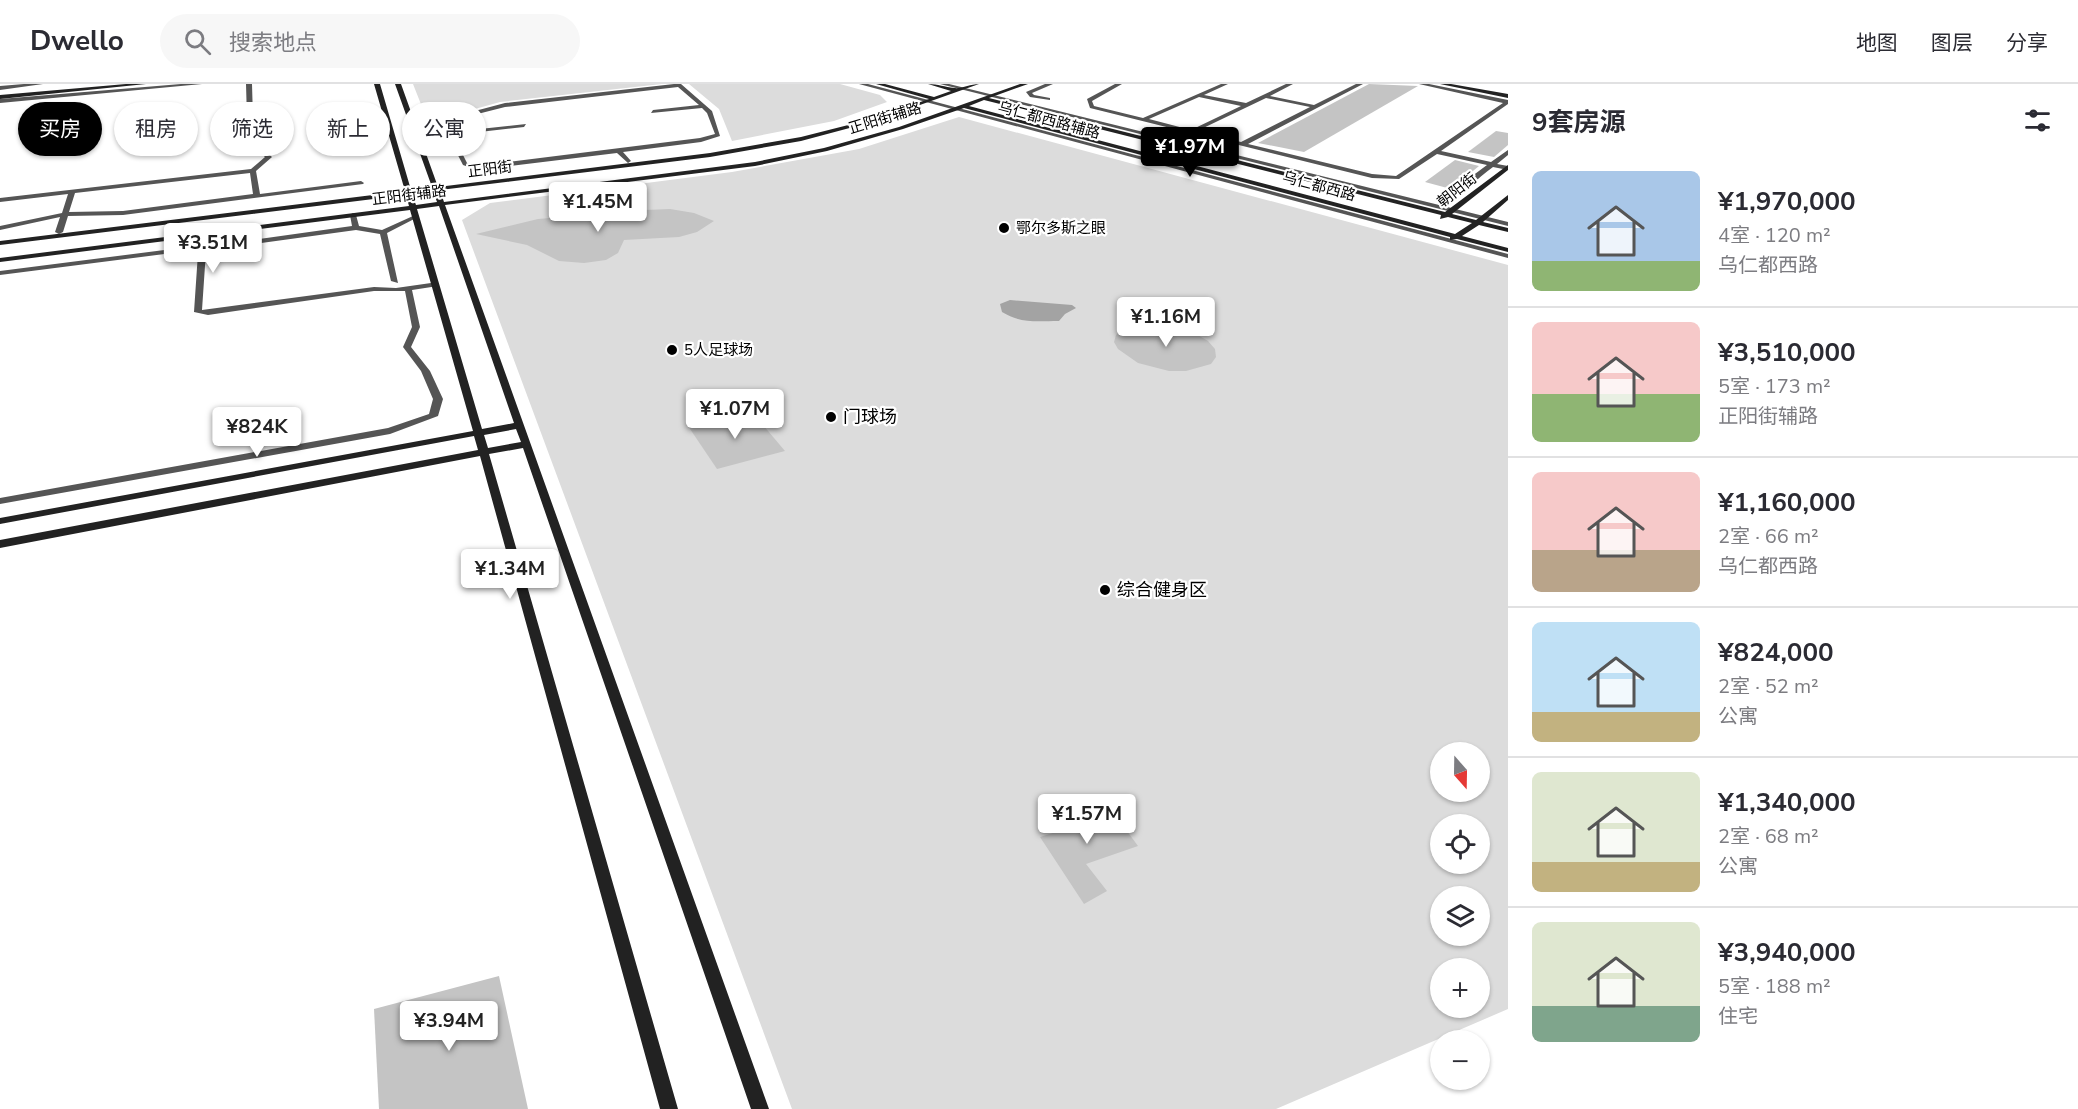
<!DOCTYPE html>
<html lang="zh">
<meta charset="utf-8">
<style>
body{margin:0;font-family:"Nunito Sans","Noto Sans SC",sans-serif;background:#f7f7f7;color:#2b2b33;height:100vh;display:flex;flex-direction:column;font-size:22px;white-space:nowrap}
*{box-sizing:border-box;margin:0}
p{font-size:20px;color:#7c7c81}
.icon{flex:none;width:33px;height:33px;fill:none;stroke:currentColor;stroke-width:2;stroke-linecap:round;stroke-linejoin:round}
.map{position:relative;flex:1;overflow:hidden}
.drawer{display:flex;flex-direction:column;background:#fff;width:570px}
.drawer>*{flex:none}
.guide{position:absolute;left:18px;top:18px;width:570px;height:54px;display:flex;gap:12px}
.needle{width:39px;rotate:160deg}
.controls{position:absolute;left:1430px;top:658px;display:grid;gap:12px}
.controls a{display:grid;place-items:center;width:60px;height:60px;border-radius:50%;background:#fff;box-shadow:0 2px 4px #0004;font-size:30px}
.price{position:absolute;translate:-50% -51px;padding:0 14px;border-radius:6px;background:#fff;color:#222;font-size:20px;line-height:39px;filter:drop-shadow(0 2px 3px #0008)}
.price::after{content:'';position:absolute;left:50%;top:36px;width:18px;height:14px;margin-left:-9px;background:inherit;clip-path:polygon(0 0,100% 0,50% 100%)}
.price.selected{background:#000;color:#fff}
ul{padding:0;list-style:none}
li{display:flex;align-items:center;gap:18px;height:150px;padding:0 24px}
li+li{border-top:2px solid #e1e1e2}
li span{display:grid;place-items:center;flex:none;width:168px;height:120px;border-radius:9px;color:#555}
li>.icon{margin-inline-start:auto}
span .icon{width:72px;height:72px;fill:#fffc;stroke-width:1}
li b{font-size:26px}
h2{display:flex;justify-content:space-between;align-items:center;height:72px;padding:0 24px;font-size:26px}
.chip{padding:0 21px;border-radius:27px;background:#fff;box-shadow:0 2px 4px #0004;font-size:21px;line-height:54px}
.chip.selected{background:#000;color:#fff}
header{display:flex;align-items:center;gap:36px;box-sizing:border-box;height:84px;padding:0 30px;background:#fff;border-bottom:2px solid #e1e1e2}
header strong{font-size:28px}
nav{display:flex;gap:33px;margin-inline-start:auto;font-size:21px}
.search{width:420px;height:54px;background:#f7f7f7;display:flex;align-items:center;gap:15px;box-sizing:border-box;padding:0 21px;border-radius:33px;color:#7c7c81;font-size:22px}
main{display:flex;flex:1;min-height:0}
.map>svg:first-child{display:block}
</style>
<header>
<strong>Dwello</strong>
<div class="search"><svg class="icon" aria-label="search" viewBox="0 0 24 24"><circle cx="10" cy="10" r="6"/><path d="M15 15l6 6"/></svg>搜索地点</div>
<nav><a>地图</a><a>图层</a><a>分享</a></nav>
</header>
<main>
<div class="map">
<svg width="1508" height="1025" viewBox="0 0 1508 1025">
<rect width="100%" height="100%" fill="#fff"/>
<!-- green -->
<g fill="#dcdcdc" fill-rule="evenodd">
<polygon points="413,0 662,0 500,18 428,38"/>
<polygon points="689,0 840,0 880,11 887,18 834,37 732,57 719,25"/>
<path d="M959,33L1508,181V925L1276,1025H792L462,136L490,119L732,88L859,65ZM1440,669H1479V708H1440ZM1440,741H1479V780H1440ZM1440,813H1479V852H1440ZM1440,885H1479V924H1440Z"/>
</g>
<!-- water -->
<path fill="#a3a3a3" d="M1010,216L1072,221L1076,224L1065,230L1059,237C1037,237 1022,240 1002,228L1000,220Z"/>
<!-- building -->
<g fill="#c4c4c4">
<polygon points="1369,0 1418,2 1304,68 1258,59"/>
<polygon points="1496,47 1508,49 1508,61 1494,73 1468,68"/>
<polygon points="1455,76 1479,82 1451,105 1425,98"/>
<polygon points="670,125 694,129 714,137 697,148 679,153 624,156 618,169 606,176 584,179 559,177 527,161 476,150 538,135 561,133 603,138 645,126"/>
<polygon points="1147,240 1181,244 1196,250 1208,257 1215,265 1216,273 1211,280 1186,287 1169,287 1138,279 1118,265 1114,258 1116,251 1122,246"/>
<polygon points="752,328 785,367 717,385 688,342"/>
<polygon points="1104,716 1138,762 1086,780 1107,807 1084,820 1040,753 1059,747 1050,735"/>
<polygon points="499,892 528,1025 379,1025 374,925"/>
</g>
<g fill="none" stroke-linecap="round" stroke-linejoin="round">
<!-- lane -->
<g fill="#555" fill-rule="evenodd">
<polygon points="859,0 868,0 1508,170 1508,174"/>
<polygon points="940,0 949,0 1508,138 1508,142"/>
<polygon points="353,129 356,131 359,142 382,146 413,132 418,133 387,149 398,199 391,197 380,150 356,146 196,168 192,166 196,164 352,142 350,131"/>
</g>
<!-- street -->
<g fill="#555" fill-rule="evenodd">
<polygon points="24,0 43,0 0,6 0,2"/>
<polygon points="181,0 202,0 0,19 0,15"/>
<path d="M246,0H252L253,35L243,47L272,73L256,87L260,110L361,97L364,99L363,100L123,131L68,132L63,148L59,150L55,148L60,133L0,146V142L62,129L68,110L0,118V114L251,85L265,73L237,47L247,35ZM250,89L253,110L123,127L69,128L75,109Z"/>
<path d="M674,0H681L712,27L720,52L701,58L623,68L631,77L628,79L617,69L477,86L463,81L448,52L418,56L415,54L446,49L441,36L505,19ZM678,3L699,21L653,26L651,29L702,24L707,29L715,50L700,54L477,82L467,79L453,51L524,43L526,40L452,48L446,38L505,23Z"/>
<polygon points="1045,0 1053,0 1032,9 1034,11 1050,14 1050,16 1030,13 1026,8"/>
<path d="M1115,0H1122L1092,17L1094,22L1143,34L1221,0H1228L1204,11L1246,19L1286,0H1293L1270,12L1314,21L1356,0H1363L1248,60L1372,90L1396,92L1503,19L1419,0H1429L1508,16V20L1441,67L1491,78L1508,66V71L1497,80L1508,82V86L1493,83C1477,94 1459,116 1439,115V113L1448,110L1487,81L1437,70L1399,95L1372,94L1090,24L1087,15ZM1199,13L1241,22L1191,46L1149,35ZM1266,14L1310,23L1241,58L1197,47Z"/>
<polygon points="188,163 206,167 202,226 374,203 396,204 438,198 438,202 412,206 420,243 411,263 430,287 443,315 438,332 390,350 0,420 0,414 388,344 429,330 433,315 421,287 403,263 412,243 405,207 374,207 208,231 194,228 198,169 188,167 0,191 0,187"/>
</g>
<!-- secondary -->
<g fill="#222" fill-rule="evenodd">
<polygon points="126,0 146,0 0,15 0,11"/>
<path d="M374,0H380L411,106L432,103L395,0H401L438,103L710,69L801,53L868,36L929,15L876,0H885L934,13L951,7L928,0C938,0 945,3 954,4C962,5 970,0 979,0L872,38L801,57L710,73L440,106L444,118L755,78L824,64L899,43L1020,0H1028L989,14L1445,128L1508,81V86L1452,130L1476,136L1508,111V116L1483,138L1508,144V148L1479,141L1462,152L1508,164V168L1457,155L1450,156V153L964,24L903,45L827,67L755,82L445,121L769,1025H751L523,364L489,370L678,1025H660L480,372L0,464V456L478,366L474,352L0,440V434L473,347L410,126L0,178V174L409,122L406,111L0,161V157L405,107ZM984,16L1441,131L1440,135L1448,133L1472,139L1455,150L969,22ZM433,107L437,118L416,121L412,110ZM439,122L514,339L482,345L417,125ZM516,345L521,358L488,364L484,351Z"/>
<polygon points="1440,0 1451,0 1508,10 1508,14"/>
</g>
</g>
<!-- markers -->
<g fill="#000" stroke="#fff" stroke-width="2">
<circle cx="1004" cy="144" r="6"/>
<circle cx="672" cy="266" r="6"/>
<circle cx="831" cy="333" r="6"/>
<circle cx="1105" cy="506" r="6"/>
</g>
<g text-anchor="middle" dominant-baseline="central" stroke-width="4.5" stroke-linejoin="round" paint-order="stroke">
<!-- far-street labels -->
<g font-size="15" fill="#000" stroke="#fff">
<text transform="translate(885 34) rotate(-17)">正阳街辅路</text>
<text transform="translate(1049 36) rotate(15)">乌仁都西路辅路</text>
<text transform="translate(490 85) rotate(-7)">正阳街</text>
<text transform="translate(1319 102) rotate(15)">乌仁都西路</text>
<text transform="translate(1457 106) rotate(-38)">朝阳街</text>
<text transform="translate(409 111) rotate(-7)">正阳街辅路</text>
</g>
<!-- far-poi labels -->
<g font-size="15" fill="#000" stroke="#fff" text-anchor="start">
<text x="1016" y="144">鄂尔多斯之眼</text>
<text x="684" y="266">5人足球场</text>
</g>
<!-- poi labels -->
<g font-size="18" fill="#000" stroke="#fff" text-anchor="start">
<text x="843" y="333">门球场</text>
<text x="1117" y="506">综合健身区</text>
</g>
</g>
</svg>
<div class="controls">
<a><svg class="needle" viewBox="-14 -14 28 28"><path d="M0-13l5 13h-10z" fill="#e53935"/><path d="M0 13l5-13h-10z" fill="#7c7c81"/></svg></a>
<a><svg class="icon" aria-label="locate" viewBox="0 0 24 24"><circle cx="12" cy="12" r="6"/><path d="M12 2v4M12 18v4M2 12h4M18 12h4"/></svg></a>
<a><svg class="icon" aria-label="layers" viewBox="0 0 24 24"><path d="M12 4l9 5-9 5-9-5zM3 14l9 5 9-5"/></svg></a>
<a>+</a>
<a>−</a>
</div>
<b class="price selected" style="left:1190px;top:94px">¥1.97M</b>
<b class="price" style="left:598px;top:149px">¥1.45M</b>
<b class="price" style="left:213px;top:190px">¥3.51M</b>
<b class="price" style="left:1166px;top:264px">¥1.16M</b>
<b class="price" style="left:735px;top:356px">¥1.07M</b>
<b class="price" style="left:257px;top:374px">¥824K</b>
<b class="price" style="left:510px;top:516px">¥1.34M</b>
<b class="price" style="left:1087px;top:761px">¥1.57M</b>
<b class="price" style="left:449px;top:968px">¥3.94M</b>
<div class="guide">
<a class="chip selected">买房</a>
<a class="chip">租房</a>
<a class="chip">筛选</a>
<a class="chip">新上</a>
<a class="chip">公寓</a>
</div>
</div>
<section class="drawer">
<h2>9套房源<svg class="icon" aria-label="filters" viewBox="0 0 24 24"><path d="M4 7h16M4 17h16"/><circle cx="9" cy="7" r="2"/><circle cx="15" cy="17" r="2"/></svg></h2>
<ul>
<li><span style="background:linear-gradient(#a9c7e8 75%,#8fb573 0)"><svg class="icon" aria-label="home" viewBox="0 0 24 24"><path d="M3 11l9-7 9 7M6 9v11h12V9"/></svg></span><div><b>¥1,970,000</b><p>4室 · 120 m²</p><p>乌仁都西路</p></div></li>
<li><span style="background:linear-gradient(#f6c9c9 60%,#8fb573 0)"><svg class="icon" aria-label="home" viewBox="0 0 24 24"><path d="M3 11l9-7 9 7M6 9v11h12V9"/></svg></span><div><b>¥3,510,000</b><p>5室 · 173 m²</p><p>正阳街辅路</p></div></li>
<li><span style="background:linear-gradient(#f6c9c9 65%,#b9a48a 0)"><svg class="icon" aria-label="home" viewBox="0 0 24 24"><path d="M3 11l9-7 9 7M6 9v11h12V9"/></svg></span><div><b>¥1,160,000</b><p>2室 · 66 m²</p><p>乌仁都西路</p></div></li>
<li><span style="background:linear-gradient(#bfe0f5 75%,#c2b280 0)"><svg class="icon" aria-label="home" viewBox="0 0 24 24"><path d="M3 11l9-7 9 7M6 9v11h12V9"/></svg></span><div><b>¥824,000</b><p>2室 · 52 m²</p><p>公寓</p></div></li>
<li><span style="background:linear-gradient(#dfe7d0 75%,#c2b280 0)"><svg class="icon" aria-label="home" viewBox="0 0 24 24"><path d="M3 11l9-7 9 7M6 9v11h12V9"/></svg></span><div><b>¥1,340,000</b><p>2室 · 68 m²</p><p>公寓</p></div></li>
<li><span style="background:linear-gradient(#dfe7d0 70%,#7fa58c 0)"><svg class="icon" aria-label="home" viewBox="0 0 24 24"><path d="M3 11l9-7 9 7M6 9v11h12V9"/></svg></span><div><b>¥3,940,000</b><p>5室 · 188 m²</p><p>住宅</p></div></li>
</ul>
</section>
</main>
